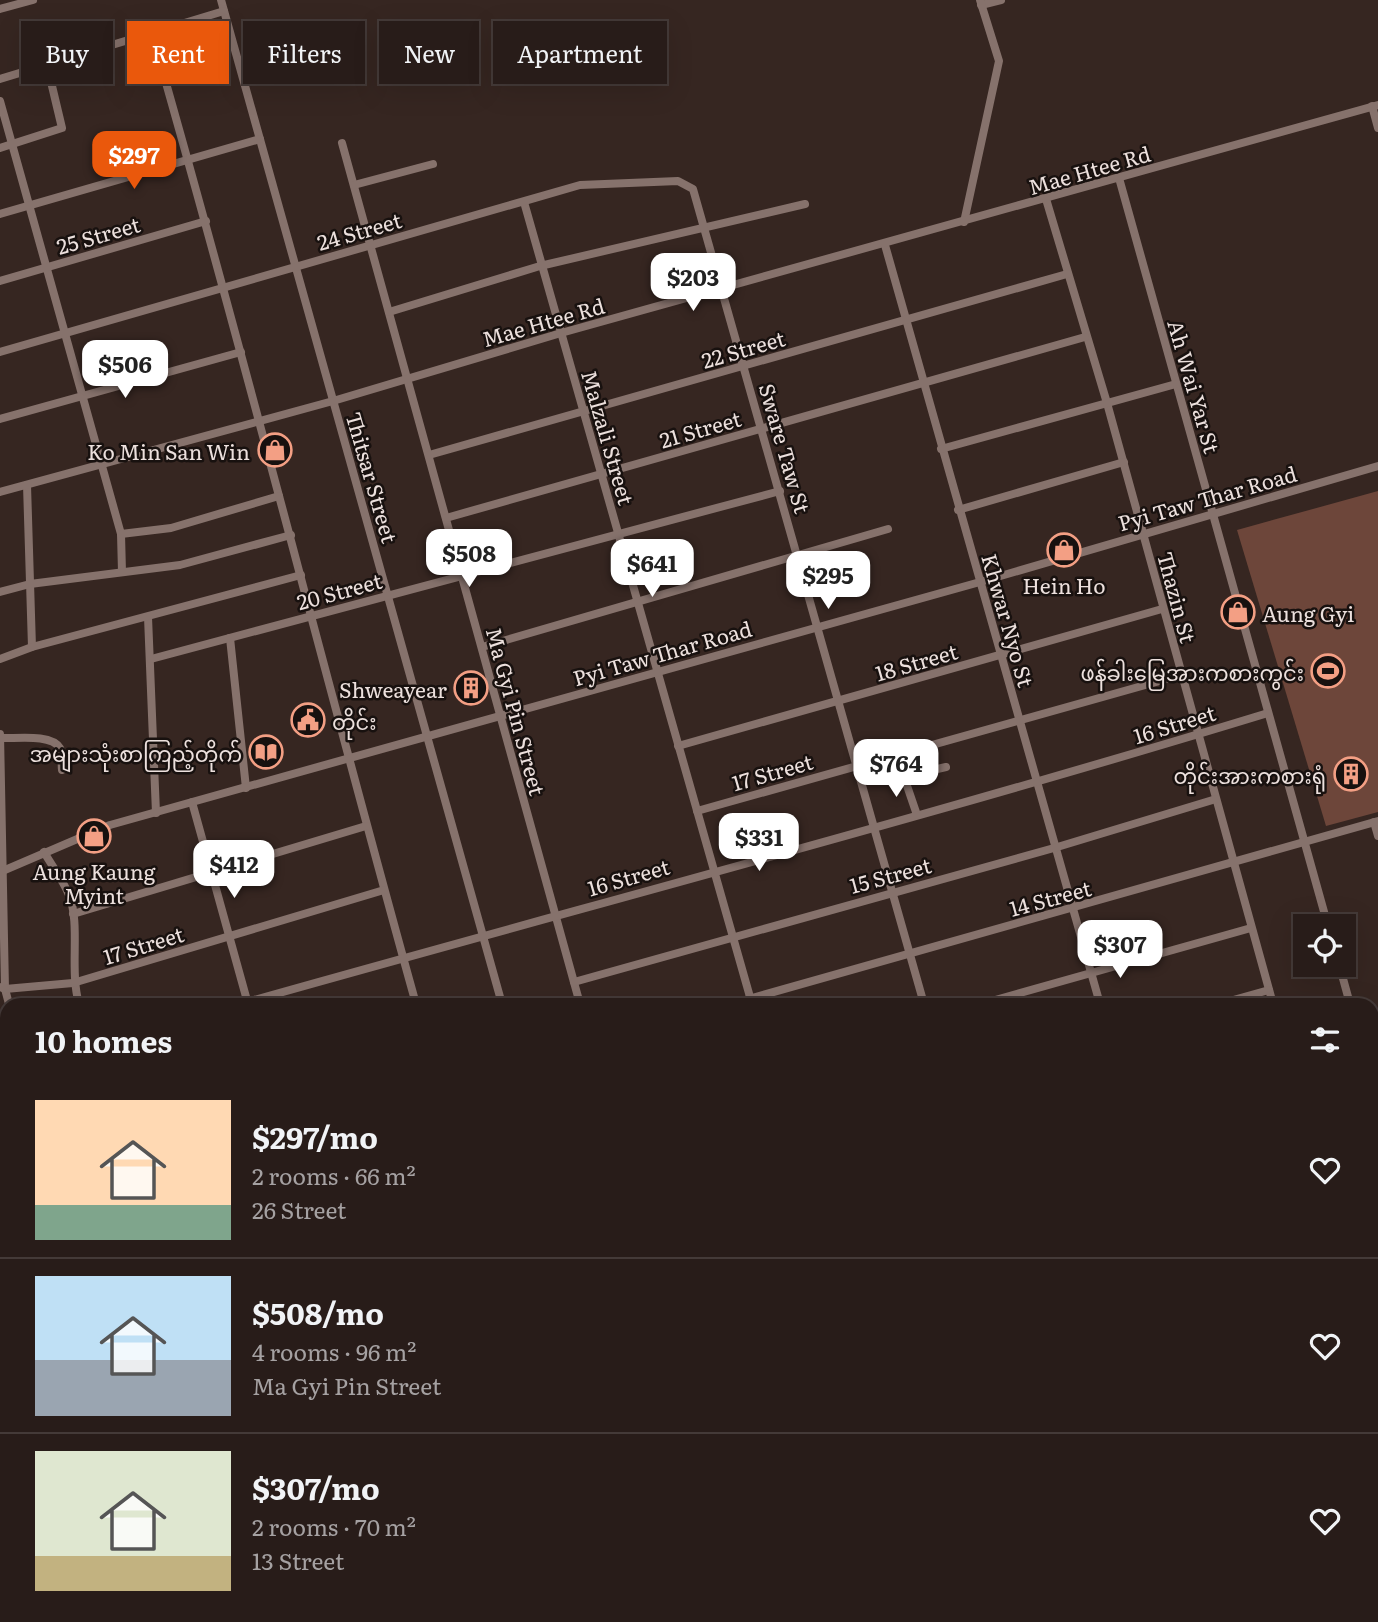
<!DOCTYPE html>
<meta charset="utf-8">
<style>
body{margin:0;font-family:Literata,"Noto Sans Myanmar",serif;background:#342926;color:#f1f3f6;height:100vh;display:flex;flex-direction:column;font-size:26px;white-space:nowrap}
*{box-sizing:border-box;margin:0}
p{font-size:23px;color:#a5a1a2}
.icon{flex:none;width:38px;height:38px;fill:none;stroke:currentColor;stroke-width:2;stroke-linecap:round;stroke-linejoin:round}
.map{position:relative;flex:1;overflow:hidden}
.drawer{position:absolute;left:0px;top:998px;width:1379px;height:625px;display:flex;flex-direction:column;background:#281c19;border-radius:21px 21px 0 0;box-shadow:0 7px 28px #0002,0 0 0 2px #443a38}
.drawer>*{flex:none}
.guide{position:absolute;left:21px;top:21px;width:700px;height:63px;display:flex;gap:14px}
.fabs{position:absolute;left:1293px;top:914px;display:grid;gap:14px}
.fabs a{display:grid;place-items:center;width:63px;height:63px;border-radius:0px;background:#281c19;box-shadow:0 7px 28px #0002,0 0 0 2px #443a38;font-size:35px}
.price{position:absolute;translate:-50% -60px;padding:0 16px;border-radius:14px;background:#fff;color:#222;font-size:23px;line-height:46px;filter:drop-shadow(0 2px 4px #0008)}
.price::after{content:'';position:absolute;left:50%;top:42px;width:21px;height:16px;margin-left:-10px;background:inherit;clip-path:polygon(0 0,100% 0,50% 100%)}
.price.current{background:#ea580c;color:#fff}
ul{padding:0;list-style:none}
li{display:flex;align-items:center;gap:21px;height:175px;padding:0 35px}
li+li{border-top:2px solid #443a38}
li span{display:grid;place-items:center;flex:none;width:196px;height:140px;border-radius:0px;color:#555}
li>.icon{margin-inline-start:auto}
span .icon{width:84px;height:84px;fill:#fffc;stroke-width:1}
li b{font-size:30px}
h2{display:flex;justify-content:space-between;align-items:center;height:84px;padding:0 35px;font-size:30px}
.tag{padding:0 24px;border-radius:0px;background:#281c19;box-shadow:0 7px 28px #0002,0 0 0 2px #443a38;font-size:24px;line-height:63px}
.tag.current{background:#ea580c;color:#fff}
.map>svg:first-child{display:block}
</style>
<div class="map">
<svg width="1378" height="1622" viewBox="0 0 1378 1622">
<rect width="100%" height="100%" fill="#362621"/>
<!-- green -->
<polygon fill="#6d463a" points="1378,491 1378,812 1326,826 1237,530"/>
<!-- water -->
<polygon fill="#8c4a35" stroke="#a97767" stroke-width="2" points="836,1615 1081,1615 1083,1622 838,1622"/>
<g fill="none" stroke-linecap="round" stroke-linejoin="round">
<!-- minor -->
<g stroke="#86726c" stroke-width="8">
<polyline points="221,0 502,1004"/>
<polyline points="981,5 1001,0"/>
<polyline points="0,9 33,0"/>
<path d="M152,34C245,356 326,681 416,1004"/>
<polyline points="0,79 224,11"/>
<polyline points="0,101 121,534 122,572"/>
<polyline points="1372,106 1378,128"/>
<polyline points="342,143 580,1004"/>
<polyline points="0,148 62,128 47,65"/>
<polyline points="1119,178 1328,926"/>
<polyline points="354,185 433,164"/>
<polyline points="1046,199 1107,403 1273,1004"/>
<polyline points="524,202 752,1004"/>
<polyline points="0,214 260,139"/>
<polyline points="964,222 999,61 980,0"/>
<polyline points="885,245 1100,1004"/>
<polyline points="0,281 206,221"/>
<polyline points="389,312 540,266 805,204"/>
<polyline points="0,352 580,185 678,181 693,189 924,1004"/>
<polyline points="0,419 241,352"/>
<polyline points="941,449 1176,384"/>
<polyline points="429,455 1067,274"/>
<polyline points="27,485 32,647"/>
<polyline points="0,492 333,401 561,333 1378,105"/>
<polyline points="958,510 1124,462"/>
<polyline points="446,518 1085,337"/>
<polyline points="121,534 171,528 279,496"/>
<polyline points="0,592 30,584 180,565 291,535"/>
<polyline points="148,617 156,813"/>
<polyline points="230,638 246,788"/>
<polyline points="482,647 888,529"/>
<polyline points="0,659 32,647 301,575"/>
<polyline points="151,659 780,491"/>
<polyline points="0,734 5,989 9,1004"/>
<path d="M0,738C14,739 51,733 60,748C63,753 61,763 62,770"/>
<polyline points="678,746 1162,609"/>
<polyline points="897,754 903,774 907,776 946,767"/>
<polyline points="903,774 917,815"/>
<polyline points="192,802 248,1004"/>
<polyline points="697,811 1181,675"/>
<polyline points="1374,822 1378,836"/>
<path d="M44,852C52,866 63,880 69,895C81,925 69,969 79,1004"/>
<polyline points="0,872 110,825 980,582 1378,466"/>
<polyline points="73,914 366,826"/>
<polyline points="1339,964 1350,1004"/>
<polyline points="574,982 1054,848 1216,799"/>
<polyline points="0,987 5,989 73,983 384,890"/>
<path d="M240,1004C583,907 928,817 1268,713"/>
<polyline points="731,1004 1378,821"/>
<polyline points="981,1004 1251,928"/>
<polyline points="1219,1004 1269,990"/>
<polyline points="1372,1026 1378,1024"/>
<polyline points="1372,1084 1378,1105"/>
<polyline points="1372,1175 1378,1174"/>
<polyline points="0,1215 7,1213"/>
<polyline points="1372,1328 1378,1326"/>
<polyline points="1372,1337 1378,1358"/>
<polyline points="0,1355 7,1363"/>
<polyline points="0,1396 7,1394"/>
<polyline points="1372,1397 1378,1395"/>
<polyline points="1372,1463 1378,1461"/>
<polyline points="0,1476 7,1474"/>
<polyline points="1372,1531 1378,1529"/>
<polyline points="0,1564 7,1562"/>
<polyline points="1372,1600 1378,1598"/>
<polyline points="179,1615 180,1622"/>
<polyline points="253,1615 255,1622"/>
<polyline points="420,1615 422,1622"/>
<polyline points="591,1615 593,1622"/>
<polyline points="672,1615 674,1622"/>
<polyline points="754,1615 756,1622"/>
<polyline points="1102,1615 1104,1622"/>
<polyline points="1274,1615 1276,1622"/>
<polyline points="314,1622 338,1615"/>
<polyline points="557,1622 581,1615"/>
<polyline points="1295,1622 1318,1615"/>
</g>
</g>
<!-- icons -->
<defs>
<symbol id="shop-ring" viewBox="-11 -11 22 22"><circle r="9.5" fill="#18110f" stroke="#f39f84" stroke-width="1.5"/><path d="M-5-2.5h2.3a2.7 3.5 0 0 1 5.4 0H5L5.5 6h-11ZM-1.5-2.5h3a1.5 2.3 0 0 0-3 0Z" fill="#f39f84"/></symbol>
<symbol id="stadium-ring" viewBox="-11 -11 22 22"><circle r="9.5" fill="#18110f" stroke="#f39f84" stroke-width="1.5"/><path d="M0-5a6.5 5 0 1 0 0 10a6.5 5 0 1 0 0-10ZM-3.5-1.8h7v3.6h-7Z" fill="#f39f84"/></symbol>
<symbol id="building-ring" viewBox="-11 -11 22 22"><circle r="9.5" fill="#18110f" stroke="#f39f84" stroke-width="1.5"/><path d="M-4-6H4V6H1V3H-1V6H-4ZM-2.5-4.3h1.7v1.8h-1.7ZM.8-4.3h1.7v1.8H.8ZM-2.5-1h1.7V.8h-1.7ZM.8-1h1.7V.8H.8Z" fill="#f39f84"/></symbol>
<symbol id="civic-ring" viewBox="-11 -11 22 22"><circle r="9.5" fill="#18110f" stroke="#f39f84" stroke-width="1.5"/><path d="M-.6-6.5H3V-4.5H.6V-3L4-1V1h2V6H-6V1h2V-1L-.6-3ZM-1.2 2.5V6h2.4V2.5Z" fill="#f39f84"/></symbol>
<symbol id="library-ring" viewBox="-11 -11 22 22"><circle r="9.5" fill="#18110f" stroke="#f39f84" stroke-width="1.5"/><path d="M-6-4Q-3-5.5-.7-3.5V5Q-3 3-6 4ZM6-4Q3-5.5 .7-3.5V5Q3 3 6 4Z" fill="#f39f84"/></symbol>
</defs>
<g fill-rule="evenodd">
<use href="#shop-ring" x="256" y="431" width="38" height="38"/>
<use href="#shop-ring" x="1045" y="531" width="38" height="38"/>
<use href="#shop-ring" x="1219" y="593" width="38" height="38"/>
<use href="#stadium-ring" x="1309" y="652" width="38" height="38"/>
<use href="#building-ring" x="452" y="669" width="38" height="38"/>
<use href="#civic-ring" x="289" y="701" width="38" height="38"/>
<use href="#library-ring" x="247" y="733" width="38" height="38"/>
<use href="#building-ring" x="1332" y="755" width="38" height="38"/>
<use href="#shop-ring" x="75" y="817" width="38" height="38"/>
</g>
<g text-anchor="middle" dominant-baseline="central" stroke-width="5" stroke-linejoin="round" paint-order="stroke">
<!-- street labels -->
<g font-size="21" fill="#ece0dd" stroke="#18110f">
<text transform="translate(1089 169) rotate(-16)">Mae Htee Rd</text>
<text transform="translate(359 230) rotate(-16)">24 Street</text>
<text transform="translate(98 234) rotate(-16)">25 Street</text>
<text transform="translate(543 321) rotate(-16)">Mae Htee Rd</text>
<text transform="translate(743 348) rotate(-16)">22 Street</text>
<text transform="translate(1195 386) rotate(74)">Ah Wai Yar St</text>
<text transform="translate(700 428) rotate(-16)">21 Street</text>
<text transform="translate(609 437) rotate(74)">Malzali Street</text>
<text transform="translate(786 448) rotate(74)">Sware Taw St</text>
<text transform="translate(373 477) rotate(74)">Thitsar Street</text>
<text transform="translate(1207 497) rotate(-16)">Pyi Taw Thar Road</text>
<text transform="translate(339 590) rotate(-15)">20 Street</text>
<text transform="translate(1178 597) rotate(75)">Thazin St</text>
<text transform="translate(1009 620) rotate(74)">Khwar Nyo St</text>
<text transform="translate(662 652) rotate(-16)">Pyi Taw Thar Road</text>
<text transform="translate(916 661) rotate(-16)">18 Street</text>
<text transform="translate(517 711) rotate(75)">Ma Gyi Pin Street</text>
<text transform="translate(1174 723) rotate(-17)">16 Street</text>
<text transform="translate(772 771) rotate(-16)">17 Street</text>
<text transform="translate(890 874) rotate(-15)">15 Street</text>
<text transform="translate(628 876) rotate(-16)">16 Street</text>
<text transform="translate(1050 897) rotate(-15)">14 Street</text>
<text transform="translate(143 944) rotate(-17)">17 Street</text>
</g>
<!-- poi labels -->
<g font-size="21" fill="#ece0dd" stroke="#18110f" text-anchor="end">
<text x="250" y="450">Ko Min San Win</text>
<text x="1064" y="584" text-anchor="middle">Hein Ho</text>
<text x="1262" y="612" text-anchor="start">Aung Gyi</text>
<text x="1304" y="671">ဖန်ခါးမြေအားကစားကွင်း</text>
<text x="447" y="688">Shweayear</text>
<text x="332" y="720" text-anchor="start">တိုင်း</text>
<text x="242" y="752">အများသုံးစာကြည့်တိုက်</text>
<text x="1326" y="774">တိုင်းအားကစားရုံ</text>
<text x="94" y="870" text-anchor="middle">Aung Kaung<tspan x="94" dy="24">Myint</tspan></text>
</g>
</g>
</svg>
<div class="fabs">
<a><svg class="icon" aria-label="locate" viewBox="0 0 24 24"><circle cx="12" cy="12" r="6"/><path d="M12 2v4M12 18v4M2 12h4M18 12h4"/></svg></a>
</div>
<b class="price current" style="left:134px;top:191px">$297</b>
<b class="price" style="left:693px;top:313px">$203</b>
<b class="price" style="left:125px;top:400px">$506</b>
<b class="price" style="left:469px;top:589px">$508</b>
<b class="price" style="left:652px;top:599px">$641</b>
<b class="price" style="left:828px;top:611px">$295</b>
<b class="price" style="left:896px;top:799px">$764</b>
<b class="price" style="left:759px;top:873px">$331</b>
<b class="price" style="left:234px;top:900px">$412</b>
<b class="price" style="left:1120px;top:980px">$307</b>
<div class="guide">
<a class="tag">Buy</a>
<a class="tag current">Rent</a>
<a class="tag">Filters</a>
<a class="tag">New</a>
<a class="tag">Apartment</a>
</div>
<section class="drawer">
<h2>10 homes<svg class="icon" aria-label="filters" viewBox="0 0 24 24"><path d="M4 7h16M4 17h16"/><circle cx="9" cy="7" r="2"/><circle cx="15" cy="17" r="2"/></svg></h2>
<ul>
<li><span style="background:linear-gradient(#ffd9b3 75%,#7fa58c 0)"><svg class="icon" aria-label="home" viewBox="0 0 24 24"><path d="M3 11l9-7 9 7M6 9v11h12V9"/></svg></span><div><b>$297/mo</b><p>2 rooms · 66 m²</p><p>26 Street</p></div><svg class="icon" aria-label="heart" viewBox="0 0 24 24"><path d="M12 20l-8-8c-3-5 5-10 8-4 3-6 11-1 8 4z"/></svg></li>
<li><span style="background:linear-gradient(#bfe0f5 60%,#9aa5b1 0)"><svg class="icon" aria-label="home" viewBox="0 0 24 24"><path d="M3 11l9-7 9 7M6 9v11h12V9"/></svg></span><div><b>$508/mo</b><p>4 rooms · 96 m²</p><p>Ma Gyi Pin Street</p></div><svg class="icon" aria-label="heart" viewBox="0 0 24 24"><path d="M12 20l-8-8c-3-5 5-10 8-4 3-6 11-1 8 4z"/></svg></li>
<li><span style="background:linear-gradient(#dfe7d0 75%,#c2b280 0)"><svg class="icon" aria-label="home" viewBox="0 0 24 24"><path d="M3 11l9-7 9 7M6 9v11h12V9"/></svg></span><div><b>$307/mo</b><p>2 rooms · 70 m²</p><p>13 Street</p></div><svg class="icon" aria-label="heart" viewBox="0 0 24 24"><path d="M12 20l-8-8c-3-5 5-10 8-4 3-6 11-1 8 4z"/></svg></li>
</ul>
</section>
</div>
